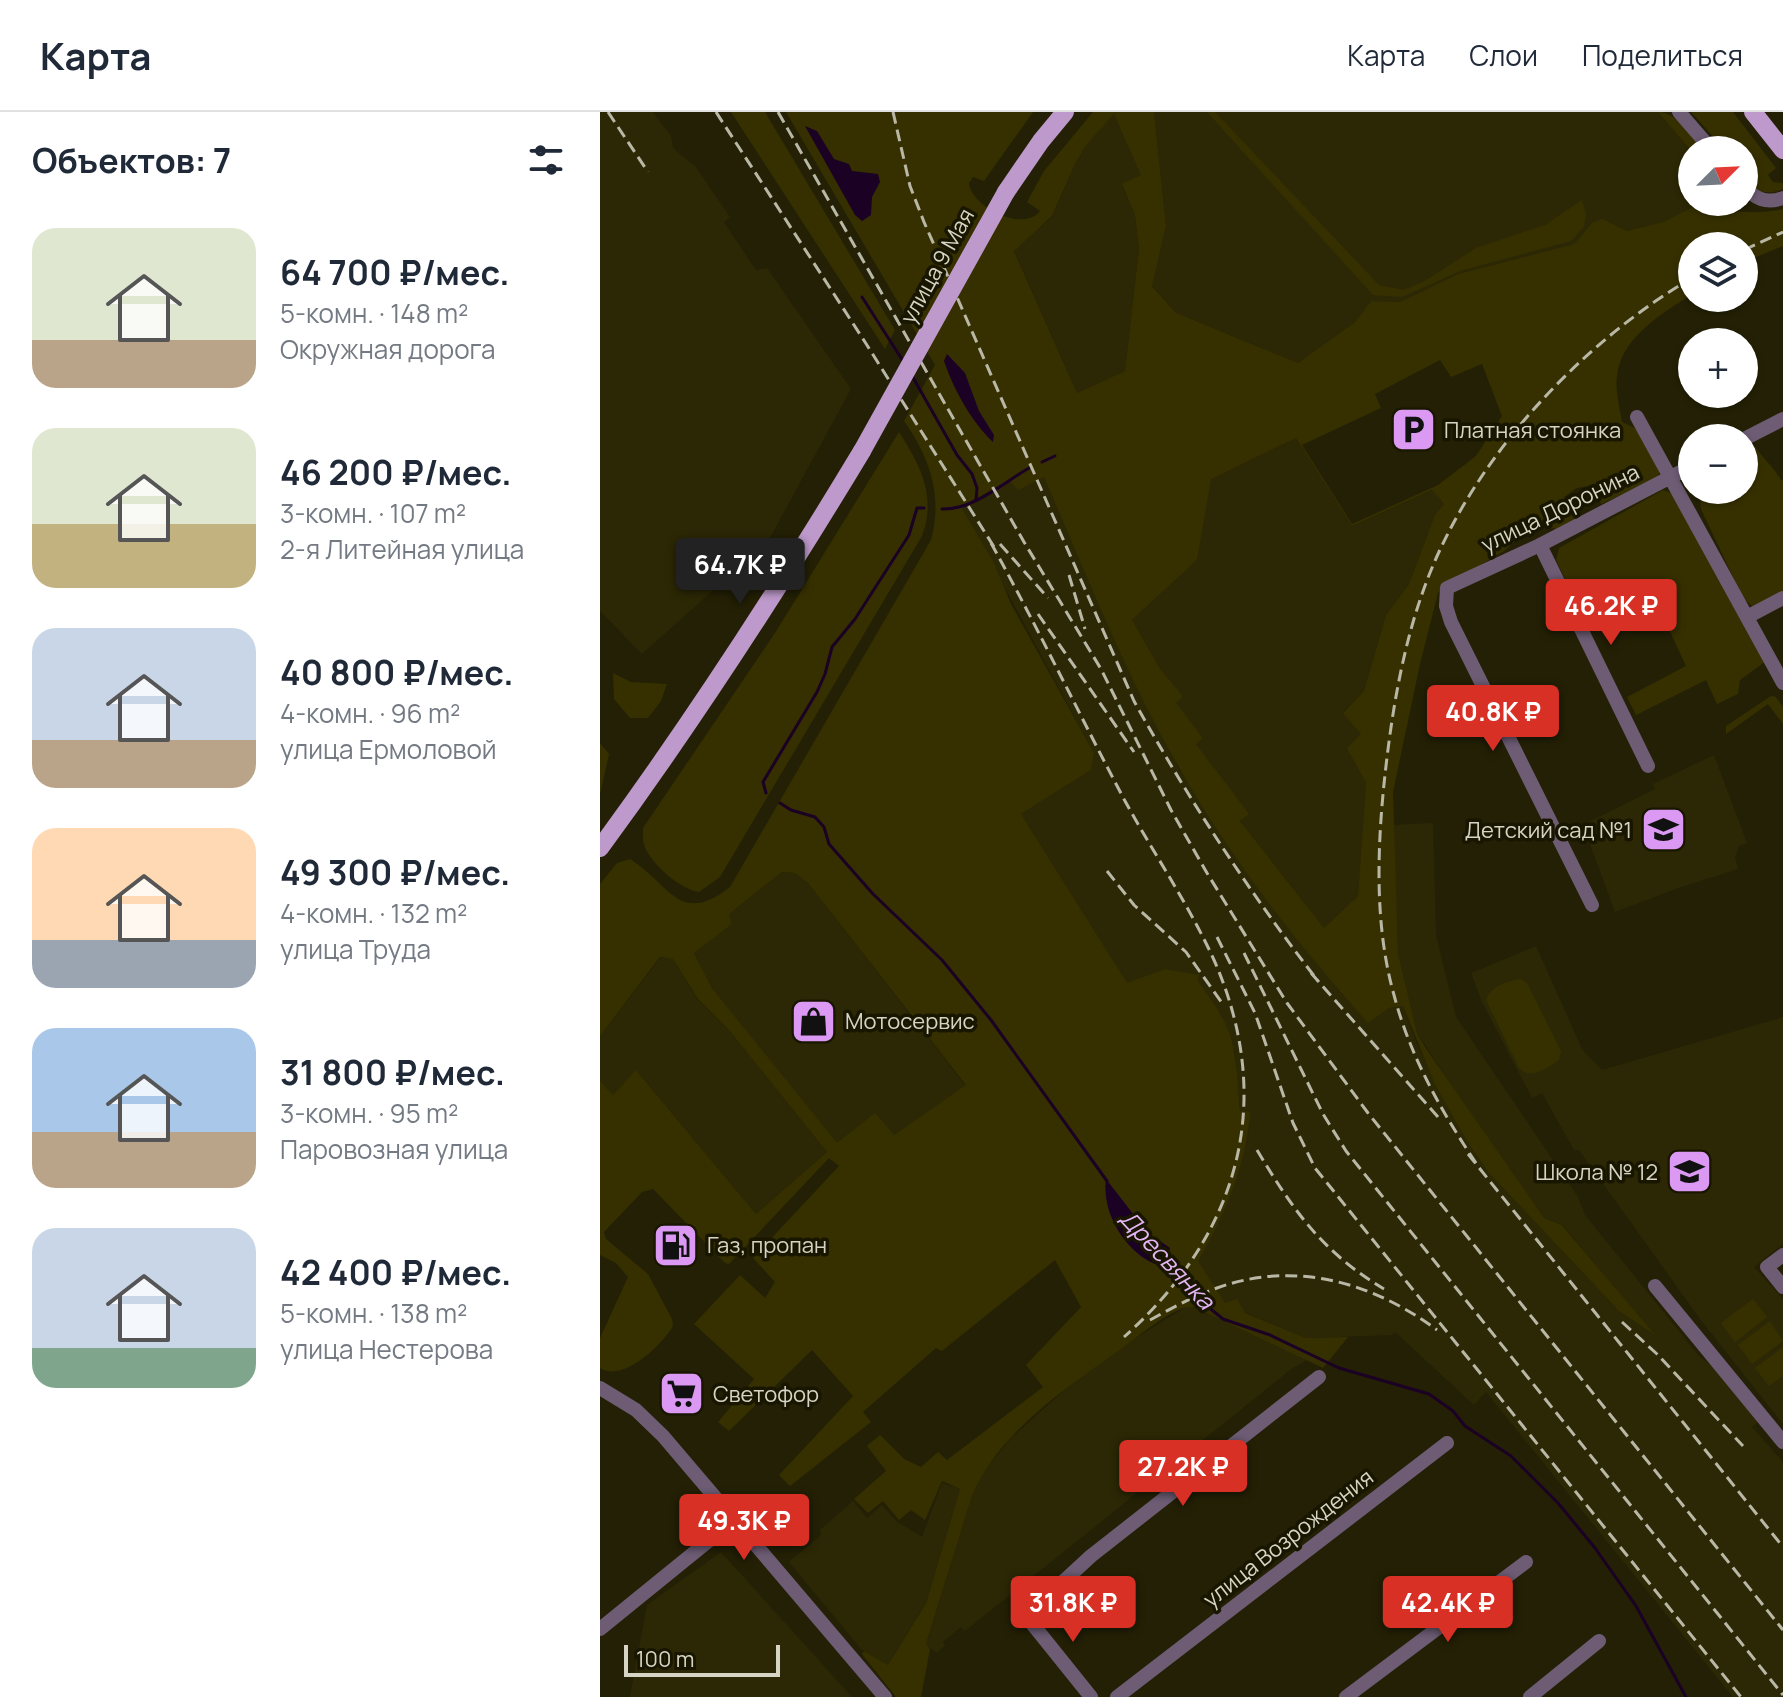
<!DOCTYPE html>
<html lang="ru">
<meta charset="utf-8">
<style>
body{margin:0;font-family:Manrope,sans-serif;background:#f6f6f7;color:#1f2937;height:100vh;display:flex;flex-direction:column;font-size:30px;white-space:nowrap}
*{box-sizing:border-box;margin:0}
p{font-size:26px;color:#747a83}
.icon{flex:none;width:44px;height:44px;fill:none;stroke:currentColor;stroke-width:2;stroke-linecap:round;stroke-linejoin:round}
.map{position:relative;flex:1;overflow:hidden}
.panel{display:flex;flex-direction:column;background:#fff;width:600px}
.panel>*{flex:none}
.needle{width:52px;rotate:66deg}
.fabs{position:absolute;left:1078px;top:24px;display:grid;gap:16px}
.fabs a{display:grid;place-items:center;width:80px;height:80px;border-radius:50%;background:#fff;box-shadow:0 2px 6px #0004;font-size:40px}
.scale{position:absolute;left:24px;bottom:20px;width:156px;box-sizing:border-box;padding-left:8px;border:4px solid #d6d5c5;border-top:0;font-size:22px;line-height:28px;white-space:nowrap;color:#d6d5c5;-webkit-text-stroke:6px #191600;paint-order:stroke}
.price{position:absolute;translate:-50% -68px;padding:0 18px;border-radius:8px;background:#d93025;color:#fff;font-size:26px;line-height:52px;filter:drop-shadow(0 2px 4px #0008)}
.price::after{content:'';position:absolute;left:50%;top:48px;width:24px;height:18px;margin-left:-12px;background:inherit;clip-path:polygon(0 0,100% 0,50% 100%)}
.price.active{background:#222;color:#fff}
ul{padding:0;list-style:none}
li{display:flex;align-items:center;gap:24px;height:200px;padding:0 32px}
li span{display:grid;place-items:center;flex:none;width:224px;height:160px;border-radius:24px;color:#555}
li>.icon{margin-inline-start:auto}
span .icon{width:96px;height:96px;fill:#fffc;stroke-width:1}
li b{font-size:34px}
h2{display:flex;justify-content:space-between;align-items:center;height:96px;padding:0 32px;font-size:34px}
header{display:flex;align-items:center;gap:48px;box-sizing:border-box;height:112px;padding:0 40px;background:#fff;border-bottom:2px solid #e0e1e3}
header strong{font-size:38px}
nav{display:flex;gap:44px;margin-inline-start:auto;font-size:28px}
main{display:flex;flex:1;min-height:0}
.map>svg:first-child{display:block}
</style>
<header>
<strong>Карта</strong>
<nav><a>Карта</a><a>Слои</a><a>Поделиться</a></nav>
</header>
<main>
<section class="panel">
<h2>Объектов: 7<svg class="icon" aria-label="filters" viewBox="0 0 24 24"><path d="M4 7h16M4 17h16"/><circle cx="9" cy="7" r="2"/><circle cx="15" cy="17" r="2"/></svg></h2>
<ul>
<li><span style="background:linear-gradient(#dfe7d0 70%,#b9a48a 0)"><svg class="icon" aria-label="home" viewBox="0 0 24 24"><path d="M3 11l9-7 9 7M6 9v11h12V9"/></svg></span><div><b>64 700 ₽/мес.</b><p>5-комн. · 148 m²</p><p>Окружная дорога</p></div></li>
<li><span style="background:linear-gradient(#dfe7d0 60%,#c2b280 0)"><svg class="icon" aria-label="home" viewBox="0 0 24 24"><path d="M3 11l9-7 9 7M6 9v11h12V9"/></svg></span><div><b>46 200 ₽/мес.</b><p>3-комн. · 107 m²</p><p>2-я Литейная улица</p></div></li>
<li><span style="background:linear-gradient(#c9d6e8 70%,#b9a48a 0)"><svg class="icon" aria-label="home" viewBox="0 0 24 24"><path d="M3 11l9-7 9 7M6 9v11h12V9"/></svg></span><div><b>40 800 ₽/мес.</b><p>4-комн. · 96 m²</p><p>улица Ермоловой</p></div></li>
<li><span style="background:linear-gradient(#ffd9b3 70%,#9aa5b1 0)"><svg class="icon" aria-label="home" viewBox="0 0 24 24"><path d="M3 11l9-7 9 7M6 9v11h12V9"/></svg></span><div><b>49 300 ₽/мес.</b><p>4-комн. · 132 m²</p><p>улица Труда</p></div></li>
<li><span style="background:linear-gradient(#a9c7e8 65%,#b9a48a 0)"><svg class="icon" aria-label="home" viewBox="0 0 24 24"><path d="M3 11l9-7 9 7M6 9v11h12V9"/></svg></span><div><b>31 800 ₽/мес.</b><p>3-комн. · 95 m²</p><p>Паровозная улица</p></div></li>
<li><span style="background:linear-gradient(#c9d6e8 75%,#7fa58c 0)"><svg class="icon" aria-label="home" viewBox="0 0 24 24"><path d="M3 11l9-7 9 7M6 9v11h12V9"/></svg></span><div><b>42 400 ₽/мес.</b><p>5-комн. · 138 m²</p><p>улица Нестерова</p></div></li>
</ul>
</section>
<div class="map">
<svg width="1183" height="1585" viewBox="0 0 1183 1585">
<rect width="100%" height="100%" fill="#232005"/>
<!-- built -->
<g fill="#2c2805">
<polygon points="0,0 53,0 71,24 73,36 95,54 130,105 124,110 156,158 167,156 251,277 159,446 151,444 42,542 0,499"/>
<polygon points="554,0 1058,0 1092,40 1092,90 1103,90 1063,110 1027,119 992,111 974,132 858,162 800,190 771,189 755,210 698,251 576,201 552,173 566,114"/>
<polygon points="514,1 542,63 522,73 535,103 539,137 525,259 477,281 414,138 452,105 476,50 487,32"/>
<polygon points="696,326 752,414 833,378 844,392 835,404 809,472 786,503 764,579 743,600 762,622 748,636 766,671 758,784 724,816 640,709 648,702 596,632 603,626 575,591 583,584 561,558 532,508 597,448 610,367"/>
<polygon points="444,365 553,608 580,658 645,756 739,879 768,910 789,896 803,894 817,932 868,1031 889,1061 1019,1199 1052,1221 963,1113 944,1106 907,1057 817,921 798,841 793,713 833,711 836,823 856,905 978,1085 985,1103 1099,1244 1125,1264 1161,1307 1152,1315 1183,1350 1183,1585 1133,1585 886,1280 874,1293 795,1220 792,1223 706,1226 625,1192 607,1165 597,1149 625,1094 640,1054 649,1015 640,999 635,941 622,905 596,868 599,864 565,857 527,872 421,702 491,658 494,641 361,395 410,368 418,377"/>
<polygon points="1114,643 1147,731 1139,734 1135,745 1138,757 1078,776 1015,800 983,713 1055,677 1053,672"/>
<polygon points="182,760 195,761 208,771 366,974 294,1023 237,1032 112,876 94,840 132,812 129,802"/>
<polygon points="936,834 982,937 1002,958 1183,905 1183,1132 1154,1155 1183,1187 1183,1312 1100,1207 979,1038 974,1038 942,981 932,986 882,890 871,861"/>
<polygon points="61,845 73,847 98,888 129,918 227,1040 156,1102 37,959 13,983 0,969 0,924"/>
<polygon points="586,1195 594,1195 707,1248 690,1258 365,1519 361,1515 343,1530 345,1533 337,1541 326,1533 372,1384 380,1366 390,1352 412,1325 469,1274 539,1224"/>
<polygon points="342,1371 360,1377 326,1490 288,1553 261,1537 189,1450 221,1423 220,1418 253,1389 267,1406 282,1393 296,1409 322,1425"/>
<polygon points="121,1440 252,1585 30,1585 47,1493"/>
</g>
<!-- green -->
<g fill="#363000" fill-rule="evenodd">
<polygon points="131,0 165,0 295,218 285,237"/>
<path d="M186,0H433L384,69L373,65L369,71C371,95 424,121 440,99L427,90L444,59L493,0H554L566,114L552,174L576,201L698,251L755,210L771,189L800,190L858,162L974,132L992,111L1002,107L1027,119L1063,110L1103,90C1111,101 1162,102 1183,97V134L1144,150V134H1092V182C1063,201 1020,226 1017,265C1015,279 1020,296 1022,310L1039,318L1060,358L1058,366L1001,392L993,373L977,376L964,385L980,405L956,417L943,414L920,425L904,439L846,473L838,481L820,552L793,680L798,841L817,921L825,935L944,1106L962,1113L1055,1223L1019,1199L889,1061L868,1031L835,972L803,894L789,896L768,911C701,837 629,744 580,657C526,564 487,463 444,365L418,378L409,368L361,395L394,451L411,492L494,641L491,658L421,702L527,871L565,857L599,863L597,868C605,880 615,892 622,905C638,934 637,967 640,999L650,1000C647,1051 624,1105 598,1149L625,1191L637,1187L645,1201L706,1226L748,1225L723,1256L594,1195H586C564,1202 543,1221 524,1235C468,1275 400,1318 372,1384L326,1532L330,1537L321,1585H296L262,1542L264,1539L288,1553L326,1491L360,1377L342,1369L325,1408L311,1398L299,1408L283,1389L268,1401L254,1387L286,1359L267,1334L280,1323L304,1347L321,1355L338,1340L347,1348L443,1275L426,1253L481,1195L455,1148L342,1239L336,1236L263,1300L271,1310L190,1374L179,1363L253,1284L212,1238L129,1319L118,1310L154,1267L94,1212L140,1163L165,1186L175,1170L153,1146L239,1054L229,1046L129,1152L125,1151L53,1077L42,1080L4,1120L6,1127L48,1162L72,1207L73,1214C62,1233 23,1271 0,1256V1226L28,1165L16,1151L0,1143V969L13,983L36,958L156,1102L227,1040L129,918L98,887L73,847L60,845L0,924V772L17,751L30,747C70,772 79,815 130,775L331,428C343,384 330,346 304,309L335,253ZM514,2L541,63L522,72L535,103L539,137L525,259L477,281L414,139L452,104L476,50L487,32ZM840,248L851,265L882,252L902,304L876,344L838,373L752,412L702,333L781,296L775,282ZM696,326L752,414L832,378L844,392L835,403L809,472L786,503L764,579L743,601L761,622L747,636L766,671L758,784L724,816L640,709L649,702L596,632L603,626L576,591L583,584L561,558L532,508L597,448L611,367ZM182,760L195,761L208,771L366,973L294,1023L275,1001L237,1031L112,876L94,841L132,812L129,802Z"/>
<polygon points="607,0 615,0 779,173 803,178 823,170 876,136 945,113 982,88 986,102 984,115 971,129 860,159 802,185 773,183"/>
<path d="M1058,0C1077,0 1092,25 1104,38L1092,40Z"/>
<path d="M1091,0H1133L1176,56L1168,63L1173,70L1183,71V77C1165,85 1151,78 1144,60C1142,54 1144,44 1144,38H1125Z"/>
<path d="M299,320C320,353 337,384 322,424L120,765L99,780C80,777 52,753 45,735C42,729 43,722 43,716L175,521Z"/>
<path d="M1155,334C1163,347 1174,355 1181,368H1183V481L1154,496L1143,486L1101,397L1100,389L1094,378H1144V340Z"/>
<polygon points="1063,378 1074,382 1166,549 1140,568 1138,582 1117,592 1106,568 1036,603 1027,585 1086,554 1053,483 1017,499 1008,482 979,496 956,448 959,436"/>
<polygon points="13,561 31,570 67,572 61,589 48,606 30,606 14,587"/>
<polygon points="1171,584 1176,585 1183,595 1183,612 1168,592 1126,622 1126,614"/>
<polygon points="0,631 9,642 0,682"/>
<path d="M921,867L927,871L961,939L959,948C946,957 931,968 919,956L886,888C890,875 908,868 921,867Z"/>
<polygon points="1153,1187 1167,1205 1135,1230 1121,1211"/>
<polygon points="1170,1209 1183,1229 1152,1252 1138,1233"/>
<polygon points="1183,1235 1183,1264 1169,1274 1155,1256"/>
</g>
<!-- water -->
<g fill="#1b0124">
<polygon points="205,14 217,19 234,47 249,52 252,59 278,62 280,70 272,85 271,103 262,109 255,103"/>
<path d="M347,242L365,261L379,299L394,323L393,330C371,309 354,278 344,249Z"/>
<path d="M506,1067L555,1130L560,1129L570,1136L566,1151L560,1154C527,1143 501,1102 506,1067Z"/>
</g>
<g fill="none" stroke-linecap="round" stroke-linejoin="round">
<!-- stream -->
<g stroke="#1b0124" stroke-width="3">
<polyline points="262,185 303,249"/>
<polyline points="311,262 357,343 372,362 377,376 376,388"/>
<polyline points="442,350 455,344"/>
<path d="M342,397C373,398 403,371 429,356"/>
<polyline points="166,681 163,670 217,580 225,562 232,535 255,507 309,423 317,396 324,396"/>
<polyline points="180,691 191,698 215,705 224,715 229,732 273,782 342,848 391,908 507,1069"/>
<polyline points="564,1149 589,1167 601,1189 623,1207 670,1223 739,1256 829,1282 853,1299 865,1314 911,1344 958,1391 995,1436 1036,1494 1086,1585"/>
</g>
<!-- minor -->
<g stroke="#6d5c74" stroke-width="14">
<polyline points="1079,0 1112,38"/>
<path d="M1144,74C1155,87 1166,92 1183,86"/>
<polyline points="1037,305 1183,571"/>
<polyline points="1144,327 1183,307"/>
<polyline points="940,433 1048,654"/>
<polyline points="1147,505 1183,486"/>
<polyline points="992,793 851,510 846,494 847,476 940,433 1092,354"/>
<polyline points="1183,1143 1167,1155 1183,1175"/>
<polyline points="1055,1174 1183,1330"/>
<polyline points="0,1276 36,1298 63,1324 285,1585"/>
<polyline points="0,1517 133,1409"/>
<polyline points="491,1585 426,1504 491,1444 719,1265"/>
<polyline points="517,1585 847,1331"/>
<polyline points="746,1585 926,1450"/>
<polyline points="930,1585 999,1529"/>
</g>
<!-- major -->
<g stroke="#be99cb" stroke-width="18">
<polyline points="1153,0 1183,38"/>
<polyline points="406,80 441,29 465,0"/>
<path d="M0,736C94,608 180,475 262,339"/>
</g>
<!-- rail -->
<g stroke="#b9b8a6" stroke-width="3" stroke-dasharray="12 6" stroke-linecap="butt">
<polyline points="8,0 48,60"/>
<polyline points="116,0 265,230 396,438"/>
<polyline points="178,0 424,430 501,557 571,698 607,761 687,891 768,1001 1183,1518"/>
<path d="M293,0L310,74L324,110L534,589C589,688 649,780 718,869"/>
<polyline points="1144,138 1183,120"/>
<path d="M391,431C438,516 480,604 525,689C554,742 589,793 614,848C677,991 638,1123 524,1225"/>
<polyline points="400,432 448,486"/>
<polyline points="469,463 485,517"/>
<polyline points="438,502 534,640"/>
<polyline points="507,759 534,793 586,840 622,891"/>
<polyline points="617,825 655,901 693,1011 715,1056 1141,1585"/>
<polyline points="644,841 723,1002 746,1039 1183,1583"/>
<polyline points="711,861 838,1005"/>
<path d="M657,1038C693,1098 722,1140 784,1177"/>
<polyline points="868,1042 1183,1435"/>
<path d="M876,1051C841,999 810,944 794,883C775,816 777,741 784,672C791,605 802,535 826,471C872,348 979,232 1092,166"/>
<path d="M550,1208C572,1196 594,1184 617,1176C695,1148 772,1170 837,1218"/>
<polyline points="1022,1210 1057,1242 1143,1334"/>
</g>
<!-- major-bridge -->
<polyline stroke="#be99cb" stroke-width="18" points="262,339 406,80"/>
</g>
<!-- icons -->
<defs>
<symbol id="parking-square" viewBox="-11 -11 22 22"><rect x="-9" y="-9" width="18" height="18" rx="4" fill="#dc99f4" stroke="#191600"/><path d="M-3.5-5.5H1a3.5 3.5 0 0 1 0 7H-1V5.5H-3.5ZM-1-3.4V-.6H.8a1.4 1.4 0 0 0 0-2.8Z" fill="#111"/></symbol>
<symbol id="school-square" viewBox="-11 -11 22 22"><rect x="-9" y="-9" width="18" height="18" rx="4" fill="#dc99f4" stroke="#191600"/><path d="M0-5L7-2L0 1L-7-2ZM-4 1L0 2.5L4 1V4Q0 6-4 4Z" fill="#111"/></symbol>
<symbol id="shop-square" viewBox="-11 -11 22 22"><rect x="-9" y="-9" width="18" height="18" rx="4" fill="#dc99f4" stroke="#191600"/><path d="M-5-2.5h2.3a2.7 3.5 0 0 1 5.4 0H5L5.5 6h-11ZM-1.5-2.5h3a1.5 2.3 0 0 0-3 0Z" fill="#111"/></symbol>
<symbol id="fuel-square" viewBox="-11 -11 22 22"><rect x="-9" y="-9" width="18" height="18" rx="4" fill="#dc99f4" stroke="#191600"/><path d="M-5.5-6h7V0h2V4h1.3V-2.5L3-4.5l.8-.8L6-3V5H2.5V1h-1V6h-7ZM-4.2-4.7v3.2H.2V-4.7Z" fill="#111"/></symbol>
<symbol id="supermarket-square" viewBox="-11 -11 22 22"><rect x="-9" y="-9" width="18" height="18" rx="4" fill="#dc99f4" stroke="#191600"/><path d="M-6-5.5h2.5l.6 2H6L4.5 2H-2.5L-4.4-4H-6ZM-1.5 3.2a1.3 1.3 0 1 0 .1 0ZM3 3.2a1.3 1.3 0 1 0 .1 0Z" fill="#111"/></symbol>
</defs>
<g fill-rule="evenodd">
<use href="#parking-square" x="788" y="292" width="51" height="51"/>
<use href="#school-square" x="1038" y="692" width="51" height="51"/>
<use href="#shop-square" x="188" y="884" width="51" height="51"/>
<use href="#school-square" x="1064" y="1034" width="51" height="51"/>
<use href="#fuel-square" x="50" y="1108" width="51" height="51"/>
<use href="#supermarket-square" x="56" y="1256" width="51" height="51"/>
</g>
<g text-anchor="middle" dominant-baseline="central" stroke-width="7" stroke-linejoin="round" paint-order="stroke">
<!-- street labels -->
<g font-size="22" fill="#d6d5c5" stroke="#191600">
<text transform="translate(337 154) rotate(-61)">улица 9 Мая</text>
<text transform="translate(960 396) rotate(-26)">улица Доронина</text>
<text transform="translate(688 1426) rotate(-38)">улица Возрождения</text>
</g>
<!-- poi labels -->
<g font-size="22" fill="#d6d5c5" stroke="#191600" text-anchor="start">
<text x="844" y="318">Платная стоянка</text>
<text x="1032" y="718" text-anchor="end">Детский сад №1</text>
<text x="245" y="909">Мотосервис</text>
<text x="1058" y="1060" text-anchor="end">Школа № 12</text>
<text x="107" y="1133">Газ, пропан</text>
<text x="113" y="1282">Светофор</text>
</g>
<!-- water labels -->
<g font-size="24" font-style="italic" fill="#e4b5f5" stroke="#191600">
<text transform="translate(568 1147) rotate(47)">Дресвянка</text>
</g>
</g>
</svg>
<div class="fabs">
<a><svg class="needle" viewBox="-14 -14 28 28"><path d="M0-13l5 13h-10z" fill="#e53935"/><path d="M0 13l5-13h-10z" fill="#747a83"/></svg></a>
<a><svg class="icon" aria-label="layers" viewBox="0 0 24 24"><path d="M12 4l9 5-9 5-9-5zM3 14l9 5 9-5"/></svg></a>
<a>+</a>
<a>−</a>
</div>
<div class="scale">100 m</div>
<b class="price active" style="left:140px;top:494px">64.7K ₽</b>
<b class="price" style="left:1011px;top:535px">46.2K ₽</b>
<b class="price" style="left:893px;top:641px">40.8K ₽</b>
<b class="price" style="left:583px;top:1396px">27.2K ₽</b>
<b class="price" style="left:144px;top:1450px">49.3K ₽</b>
<b class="price" style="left:473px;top:1532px">31.8K ₽</b>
<b class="price" style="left:848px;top:1532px">42.4K ₽</b>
</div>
</main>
